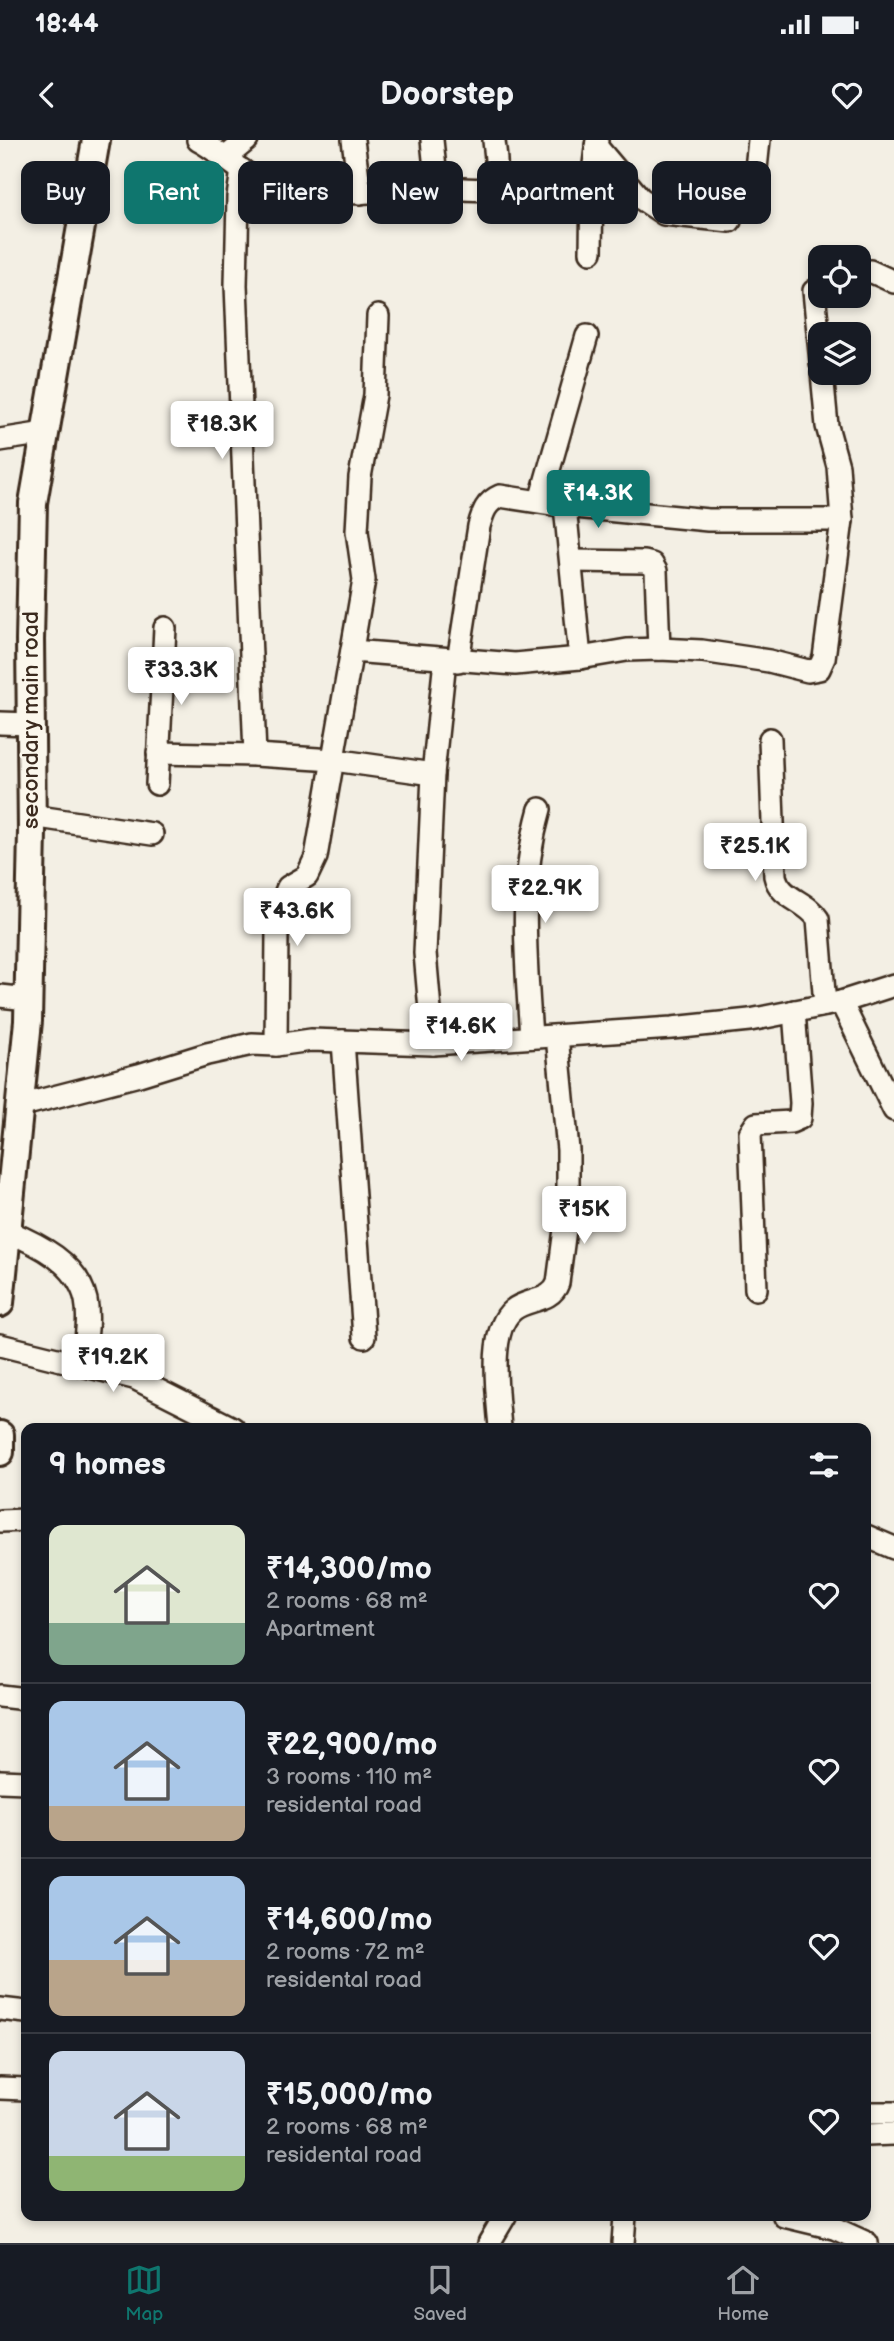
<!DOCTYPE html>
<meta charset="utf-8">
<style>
body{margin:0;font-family:"Balsamiq Sans",sans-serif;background:#20242c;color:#f1f3f6;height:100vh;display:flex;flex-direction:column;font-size:26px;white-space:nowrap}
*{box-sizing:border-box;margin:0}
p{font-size:23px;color:#9ea1a6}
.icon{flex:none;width:38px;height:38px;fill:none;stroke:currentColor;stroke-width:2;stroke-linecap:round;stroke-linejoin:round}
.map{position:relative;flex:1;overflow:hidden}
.panel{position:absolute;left:21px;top:1283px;width:850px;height:798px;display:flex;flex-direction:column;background:#171b24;border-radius:14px;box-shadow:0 4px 10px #0003}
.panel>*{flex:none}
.banner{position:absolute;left:21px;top:21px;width:852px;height:63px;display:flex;gap:14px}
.fabs{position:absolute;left:808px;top:105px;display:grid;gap:14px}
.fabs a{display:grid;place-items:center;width:63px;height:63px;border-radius:14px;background:#171b24;box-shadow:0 4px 10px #0003;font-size:35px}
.price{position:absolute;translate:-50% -60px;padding:0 16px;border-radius:7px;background:#fff;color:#222;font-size:23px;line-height:46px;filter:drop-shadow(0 2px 4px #0008)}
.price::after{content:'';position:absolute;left:50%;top:42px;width:21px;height:16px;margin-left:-10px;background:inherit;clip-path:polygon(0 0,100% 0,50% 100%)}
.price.current{background:#0f766e;color:#fff}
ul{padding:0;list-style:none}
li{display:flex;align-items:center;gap:21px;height:175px;padding:0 28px}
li+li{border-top:2px solid #363941}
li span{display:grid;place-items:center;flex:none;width:196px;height:140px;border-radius:14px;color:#555}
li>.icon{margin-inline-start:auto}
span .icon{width:84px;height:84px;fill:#fffc;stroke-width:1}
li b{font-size:30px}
h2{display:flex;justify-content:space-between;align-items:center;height:84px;padding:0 28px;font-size:30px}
.tag{padding:0 24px;border-radius:14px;background:#171b24;box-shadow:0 4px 10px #0003;font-size:24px;line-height:63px}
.tag.current{background:#0f766e;color:#fff}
.status{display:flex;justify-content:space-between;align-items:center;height:49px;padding:0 35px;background:#171b24;direction:ltr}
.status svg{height:19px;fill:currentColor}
header{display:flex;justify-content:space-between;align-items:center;height:91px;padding:0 28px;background:#171b24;font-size:32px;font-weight:600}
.menu{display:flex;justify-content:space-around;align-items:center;height:98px;border-top:2px solid #363941;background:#171b24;font-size:19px;color:#9ea1a6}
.menu a{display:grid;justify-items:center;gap:4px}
.menu .current{color:#0f766e}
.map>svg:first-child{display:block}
</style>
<div class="status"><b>18:44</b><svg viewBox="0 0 49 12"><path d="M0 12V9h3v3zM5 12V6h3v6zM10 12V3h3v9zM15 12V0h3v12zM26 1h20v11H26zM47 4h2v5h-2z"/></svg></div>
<header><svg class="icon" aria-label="back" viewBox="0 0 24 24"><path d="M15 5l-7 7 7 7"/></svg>Doorstep<svg class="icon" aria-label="heart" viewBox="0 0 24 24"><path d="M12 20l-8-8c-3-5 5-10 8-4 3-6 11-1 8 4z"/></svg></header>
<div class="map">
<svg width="894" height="2103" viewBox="0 0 894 2103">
<rect width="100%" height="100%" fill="#f3efe4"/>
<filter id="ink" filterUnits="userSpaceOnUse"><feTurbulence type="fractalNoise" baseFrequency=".0143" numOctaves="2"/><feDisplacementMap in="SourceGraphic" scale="14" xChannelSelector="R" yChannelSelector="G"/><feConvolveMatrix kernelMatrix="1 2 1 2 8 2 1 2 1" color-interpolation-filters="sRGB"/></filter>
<g filter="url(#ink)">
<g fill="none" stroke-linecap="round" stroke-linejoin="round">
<defs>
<g id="minor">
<path d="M198,0C220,11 238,32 261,41C317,64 379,48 437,48C453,47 469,51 485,49C502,41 495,15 494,0"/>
<polyline points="353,0 360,53"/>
<polyline points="432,0 437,48"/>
<polyline points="596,6 640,58 664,74 730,81"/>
<polyline points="225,18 247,0"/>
<polyline points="756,29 759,0"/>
<polyline points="242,30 238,57 236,145 255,615"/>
<polyline points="591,112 592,41 597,0"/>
<polyline points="859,134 870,131 894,142"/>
<polyline points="821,147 814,151 821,223"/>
<polyline points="0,300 45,293"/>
<polyline points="540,361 587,196"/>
<polyline points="565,366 580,518"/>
<polyline points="571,421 644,422 652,424 656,431 659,509"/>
<polyline points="352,511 515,524 580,518 627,510 659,509 702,511 769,521 808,531 819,529 824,518 842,380 838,326 827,286 822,233"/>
<path d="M458,521L479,386C483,372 486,362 500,356L565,366L708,380H842"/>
<polyline points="0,583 31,584"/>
<path d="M770,599L775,736C780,759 806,760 818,779L825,865"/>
<polyline points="158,613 255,615 334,620 433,634"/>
<polyline points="157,644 165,488"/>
<polyline points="32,676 152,694"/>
<polyline points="0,856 28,859"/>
<polyline points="841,862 894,970"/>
<path d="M531,897C526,818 518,747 540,669"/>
<polyline points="343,901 364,1197"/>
<polyline points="433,904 425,813 433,634 445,520"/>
<polyline points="276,905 277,791 281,764 288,747 307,736 316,717 364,440 357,391 360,337 375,255 378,176"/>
<polyline points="19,966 139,935 207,914 252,904 276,905 311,900 433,904 672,888 750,880 841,862 894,845"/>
<path d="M7,1091C38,1104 78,1123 86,1160C90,1181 85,1204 83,1225"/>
<polyline points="756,1149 750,993 756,984 791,982 800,978 801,963 794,871"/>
<polyline points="0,1205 134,1238 233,1288"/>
<path d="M500,1288C498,1258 487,1191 513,1170C527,1158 551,1163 558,1143L568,1066V1010L557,896"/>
<polyline points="0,1381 26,1380"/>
<polyline points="866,1396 894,1408"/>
<polyline points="0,1556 26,1559"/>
<polyline points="0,1641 26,1642"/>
<polyline points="0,1869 26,1872"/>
<polyline points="0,1948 26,1949"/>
<polyline points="866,1973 894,1973"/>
<polyline points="866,1995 894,1994"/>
<polyline points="784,2076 834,2088 867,2103"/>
<polyline points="489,2103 505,2076"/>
<polyline points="623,2103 625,2076"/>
</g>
<g id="major">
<polyline points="0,1163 28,881 32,692 30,500 33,363 96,0"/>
<polyline points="0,1295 0,1312"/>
</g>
</defs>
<!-- minor casing -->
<use href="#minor" stroke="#3b2a1e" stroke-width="26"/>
<!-- major casing -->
<use href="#major" stroke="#3b2a1e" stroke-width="32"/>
<!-- minor -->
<use href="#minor" stroke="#fbf7ec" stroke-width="21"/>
<!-- major -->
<use href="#major" stroke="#fbf7ec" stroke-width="26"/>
</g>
</g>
<g text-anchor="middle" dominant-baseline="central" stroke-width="5" stroke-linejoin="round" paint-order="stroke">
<!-- street labels -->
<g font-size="23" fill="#3b2a1e" stroke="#fbf7ec">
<text transform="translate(31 580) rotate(-90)">secondary main road</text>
</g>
</g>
</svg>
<div class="fabs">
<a><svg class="icon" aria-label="locate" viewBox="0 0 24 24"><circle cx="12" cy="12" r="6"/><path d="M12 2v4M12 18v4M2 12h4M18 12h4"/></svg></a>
<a><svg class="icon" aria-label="layers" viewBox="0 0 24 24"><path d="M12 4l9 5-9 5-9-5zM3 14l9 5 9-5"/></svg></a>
</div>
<b class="price" style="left:222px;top:321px">₹18.3K</b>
<b class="price current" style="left:598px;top:390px">₹14.3K</b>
<b class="price" style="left:181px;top:567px">₹33.3K</b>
<b class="price" style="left:755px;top:743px">₹25.1K</b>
<b class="price" style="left:545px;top:785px">₹22.9K</b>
<b class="price" style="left:297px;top:808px">₹43.6K</b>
<b class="price" style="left:461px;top:923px">₹14.6K</b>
<b class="price" style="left:584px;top:1106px">₹15K</b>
<b class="price" style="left:113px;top:1254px">₹19.2K</b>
<div class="banner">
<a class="tag">Buy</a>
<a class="tag current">Rent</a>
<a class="tag">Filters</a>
<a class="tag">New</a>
<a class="tag">Apartment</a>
<a class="tag">House</a>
</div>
<section class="panel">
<h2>9 homes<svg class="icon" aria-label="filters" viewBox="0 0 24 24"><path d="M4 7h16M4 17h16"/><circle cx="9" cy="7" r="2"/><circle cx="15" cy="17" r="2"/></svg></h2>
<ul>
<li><span style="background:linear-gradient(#dfe7d0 70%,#7fa58c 0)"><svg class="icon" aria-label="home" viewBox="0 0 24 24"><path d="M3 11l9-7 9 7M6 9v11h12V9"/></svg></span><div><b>₹14,300/mo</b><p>2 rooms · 68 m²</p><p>Apartment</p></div><svg class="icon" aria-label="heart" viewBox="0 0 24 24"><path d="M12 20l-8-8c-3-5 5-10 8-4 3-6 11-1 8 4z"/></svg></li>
<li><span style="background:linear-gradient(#a9c7e8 75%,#b9a48a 0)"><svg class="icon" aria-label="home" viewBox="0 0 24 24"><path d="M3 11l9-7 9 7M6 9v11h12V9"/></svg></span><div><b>₹22,900/mo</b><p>3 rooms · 110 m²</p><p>residental road</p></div><svg class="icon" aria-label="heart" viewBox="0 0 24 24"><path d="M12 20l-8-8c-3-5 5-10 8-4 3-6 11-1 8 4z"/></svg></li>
<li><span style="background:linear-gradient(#a9c7e8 60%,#b9a48a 0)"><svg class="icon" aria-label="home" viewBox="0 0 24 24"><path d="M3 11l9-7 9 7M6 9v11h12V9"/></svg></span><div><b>₹14,600/mo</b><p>2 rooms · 72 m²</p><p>residental road</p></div><svg class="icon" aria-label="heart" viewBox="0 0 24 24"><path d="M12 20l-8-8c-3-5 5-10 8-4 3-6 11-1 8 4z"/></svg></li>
<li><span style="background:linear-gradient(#c9d6e8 75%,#8fb573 0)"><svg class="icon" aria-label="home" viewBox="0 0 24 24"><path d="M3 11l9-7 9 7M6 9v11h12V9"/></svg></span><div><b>₹15,000/mo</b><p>2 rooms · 68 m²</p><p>residental road</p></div><svg class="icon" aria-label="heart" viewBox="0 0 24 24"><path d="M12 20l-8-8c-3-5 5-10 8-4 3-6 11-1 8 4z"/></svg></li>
</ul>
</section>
</div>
<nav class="menu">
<a class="current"><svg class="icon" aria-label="map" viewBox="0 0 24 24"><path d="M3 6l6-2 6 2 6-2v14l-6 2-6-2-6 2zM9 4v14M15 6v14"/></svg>Map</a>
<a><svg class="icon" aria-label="saved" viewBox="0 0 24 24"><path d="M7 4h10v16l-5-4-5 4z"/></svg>Saved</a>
<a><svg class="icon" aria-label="home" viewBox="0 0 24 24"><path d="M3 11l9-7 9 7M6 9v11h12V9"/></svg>Home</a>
</nav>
